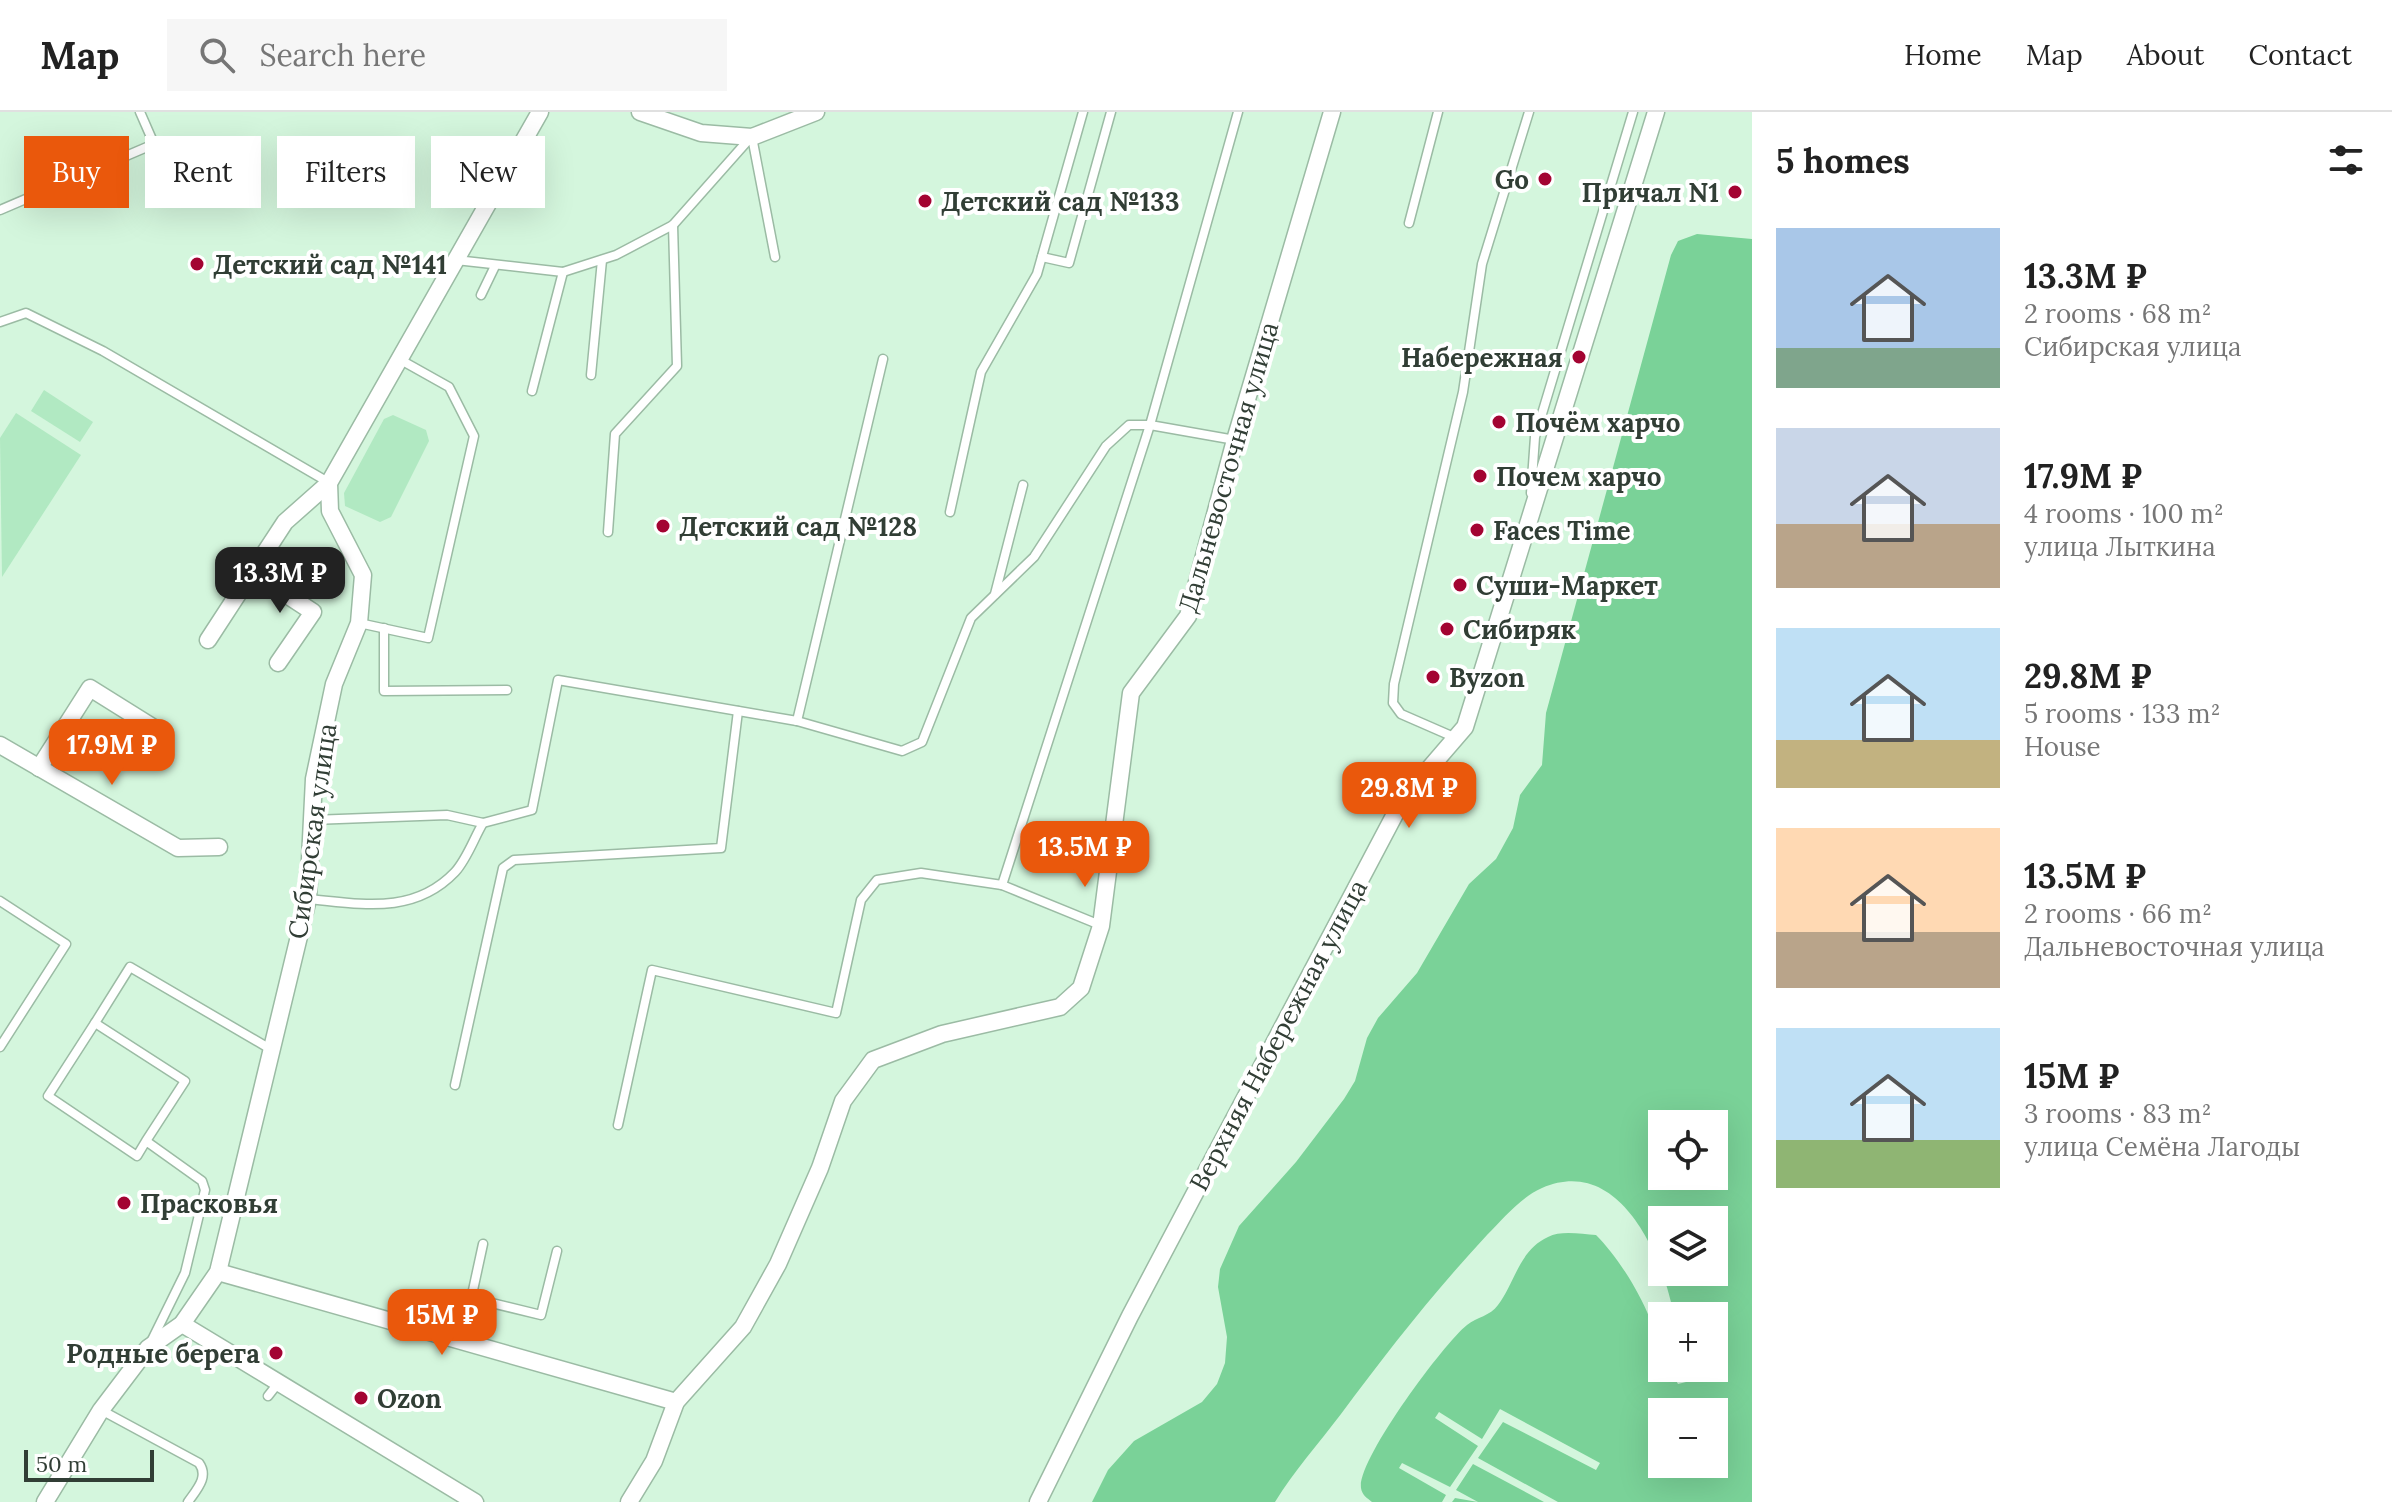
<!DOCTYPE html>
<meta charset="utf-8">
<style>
body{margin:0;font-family:Lora,serif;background:#f6f6f6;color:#222;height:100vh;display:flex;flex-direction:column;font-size:30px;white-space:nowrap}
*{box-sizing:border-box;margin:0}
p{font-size:26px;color:#767676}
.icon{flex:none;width:44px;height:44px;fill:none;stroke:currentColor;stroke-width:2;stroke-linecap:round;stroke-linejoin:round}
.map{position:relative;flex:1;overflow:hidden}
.details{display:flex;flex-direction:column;background:#fff;width:640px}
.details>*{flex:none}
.guide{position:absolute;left:24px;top:24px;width:760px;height:72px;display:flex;gap:16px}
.tools{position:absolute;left:1648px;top:998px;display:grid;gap:16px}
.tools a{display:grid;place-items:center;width:80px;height:80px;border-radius:0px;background:#fff;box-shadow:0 8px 32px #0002;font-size:40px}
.scale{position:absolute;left:24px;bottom:20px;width:130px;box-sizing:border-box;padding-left:8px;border:4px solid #313e35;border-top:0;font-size:22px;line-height:28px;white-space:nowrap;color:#313e35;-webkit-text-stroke:6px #fff;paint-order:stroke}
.price{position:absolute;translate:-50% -68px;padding:0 18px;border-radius:16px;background:#ea580c;color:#fff;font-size:26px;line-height:52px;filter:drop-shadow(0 2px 4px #0008)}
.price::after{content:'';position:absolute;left:50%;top:48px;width:24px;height:18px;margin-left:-12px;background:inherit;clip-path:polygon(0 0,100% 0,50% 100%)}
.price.active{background:#222;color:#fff}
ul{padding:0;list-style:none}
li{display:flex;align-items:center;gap:24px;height:200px;padding:0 24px}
li span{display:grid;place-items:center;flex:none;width:224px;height:160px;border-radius:0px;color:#555}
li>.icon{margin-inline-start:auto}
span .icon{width:96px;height:96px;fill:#fffc;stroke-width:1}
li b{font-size:34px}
h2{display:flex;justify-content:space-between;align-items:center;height:96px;padding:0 24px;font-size:34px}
.pill{padding:0 28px;border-radius:0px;background:#fff;box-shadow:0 8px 32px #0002;font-size:28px;line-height:72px}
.pill.active{background:#ea580c;color:#fff}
header{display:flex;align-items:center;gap:48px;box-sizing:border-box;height:112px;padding:0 40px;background:#fff;border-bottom:2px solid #e0e0e0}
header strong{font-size:38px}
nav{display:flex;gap:44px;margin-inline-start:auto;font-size:28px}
.search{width:560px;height:72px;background:#f6f6f6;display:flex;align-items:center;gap:20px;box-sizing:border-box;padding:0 28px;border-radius:0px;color:#767676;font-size:30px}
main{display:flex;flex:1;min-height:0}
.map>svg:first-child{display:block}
</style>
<header>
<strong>Map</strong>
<div class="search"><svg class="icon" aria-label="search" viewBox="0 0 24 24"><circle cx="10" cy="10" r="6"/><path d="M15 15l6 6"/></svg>Search here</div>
<nav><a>Home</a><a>Map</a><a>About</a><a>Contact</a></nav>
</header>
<main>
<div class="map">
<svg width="1752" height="1390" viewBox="0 0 1752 1390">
<rect width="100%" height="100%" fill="#d4f6dd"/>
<!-- green -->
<g fill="#b1e9c2">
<polygon points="44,278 93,310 80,330 31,299"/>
<polygon points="16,301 81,343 2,465 0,326"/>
<polygon points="393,303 426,318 429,329 391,405 380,410 345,394 344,381 384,307"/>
</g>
<!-- water -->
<path fill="#7ad298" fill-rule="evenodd" d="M1697,122L1752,127V1390H1372C1367,1386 1362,1383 1361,1376C1357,1348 1444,1231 1467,1213C1477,1205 1490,1204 1498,1193C1515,1171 1519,1138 1548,1125C1561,1118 1581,1122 1596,1123C1626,1153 1661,1214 1662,1256H1669L1678,1272L1686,1270L1689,1256H1714V1204H1674C1663,1145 1620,1042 1542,1076C1521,1085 1503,1107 1487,1123C1434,1180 1387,1240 1341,1302C1319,1331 1294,1359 1275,1390H1092L1108,1358L1134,1329L1202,1290L1217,1272L1225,1251L1227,1225L1218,1175L1220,1157L1239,1114L1296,1050L1344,987L1355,969L1367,926L1378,906L1417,861L1469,772L1496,747L1513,716L1520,683L1542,653L1546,601L1671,143L1678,129ZM1662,1012H1714V1064H1662ZM1662,1108H1714V1160H1662ZM1662,1300H1714V1352H1662Z"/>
<!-- pier -->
<polygon fill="#d4f6dd" points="1500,1297 1600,1351 1596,1358 1503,1310 1478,1346 1558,1390 1544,1390 1473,1352 1456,1378 1478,1390 1455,1386 1452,1390 1442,1390 1446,1383 1399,1356 1402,1351 1450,1375 1478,1334 1435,1306 1439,1300 1482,1327"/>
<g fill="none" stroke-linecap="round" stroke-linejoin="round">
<defs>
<g id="lane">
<polyline points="752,25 775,145"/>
<polyline points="0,98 154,32 140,0"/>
<polyline points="1409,111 1438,0"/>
<polyline points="1042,145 1069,151 1111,0"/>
<polyline points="456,148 563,160 616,143 673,113 751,25"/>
<polyline points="481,183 495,154"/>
<polyline points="0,210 26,201 103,239 328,370"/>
<polyline points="591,263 602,148"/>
<polyline points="532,279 563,160"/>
<polyline points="1531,381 1535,325 1633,0"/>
<polyline points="950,400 981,260 1037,162 1083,0"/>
<polyline points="608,420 615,322 677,254 673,113"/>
<polyline points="995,482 1023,373"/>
<polyline points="359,511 428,526 474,324 449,275 399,247"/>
<polyline points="384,516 384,579 507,578"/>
<polyline points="797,609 883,247"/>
<polyline points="1456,626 1401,602 1393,591 1394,572 1463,280 1482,152 1529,0"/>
<polyline points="312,708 447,703 483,711"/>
<polyline points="1002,773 1150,313 1238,0"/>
<path d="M309,787C362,792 414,803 455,760C467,747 474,726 483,711L532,698L558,568L797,609L902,639L922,630L971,506L1034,445L1106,334L1129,313H1150L1235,328"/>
<polyline points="0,789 66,832 0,935"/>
<polyline points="95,911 130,855 272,938"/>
<polyline points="455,973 503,756 514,748 721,736 738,599"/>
<polyline points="618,1013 652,858 836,901 861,788 877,768 921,761 1002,773 1100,813"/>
<polyline points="146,1029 137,1044 48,984 95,911 185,969 146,1029 202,1069 205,1078 185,1161 152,1228"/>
<polyline points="471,1186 541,1203 557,1139"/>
<polyline points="462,1229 483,1132"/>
<polyline points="268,1284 279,1270"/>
<path d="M101,1298L199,1351C209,1365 197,1377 188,1390"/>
</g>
<g id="street">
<polyline points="640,0 701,21 752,25 816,0"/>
<polyline points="252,460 313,500 278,551"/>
<polyline points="208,528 285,410 329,371"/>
<polyline points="0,633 178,736 219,735"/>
<polyline points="39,656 90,576 162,621"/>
<polyline points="218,1160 676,1290"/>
<polyline points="182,1212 475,1390"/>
<polyline points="45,1390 101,1298 148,1236 182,1212 218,1160 308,787 314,667 334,572 359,511 363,463 330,399 329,371 540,0"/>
<polyline points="629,1390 654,1349 676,1290 743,1215 778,1152 820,1056 843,989 873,948 942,922 1060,895 1081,876 1101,814 1131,581 1188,504 1235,328 1332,0"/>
<polyline points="1038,1390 1130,1204 1403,687 1465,615 1656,0"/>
</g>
</defs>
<!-- lane casing -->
<use href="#lane" stroke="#9bbba4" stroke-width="11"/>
<!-- street casing -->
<use href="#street" stroke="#9bbba4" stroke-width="19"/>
<!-- lane -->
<use href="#lane" stroke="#fff" stroke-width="8"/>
<!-- street -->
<use href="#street" stroke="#fff" stroke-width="16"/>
</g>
<!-- markers -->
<g fill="#a30432" stroke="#fff" stroke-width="3">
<circle cx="1545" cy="67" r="8"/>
<circle cx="1735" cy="80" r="8"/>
<circle cx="925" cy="89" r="8"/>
<circle cx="197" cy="152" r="8"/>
<circle cx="1579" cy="245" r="8"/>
<circle cx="1499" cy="310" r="8"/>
<circle cx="1480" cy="364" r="8"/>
<circle cx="663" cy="414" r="8"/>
<circle cx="1477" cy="418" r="8"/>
<circle cx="1460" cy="473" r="8"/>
<circle cx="1447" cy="517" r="8"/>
<circle cx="1433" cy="565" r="8"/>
<circle cx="124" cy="1091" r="8"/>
<circle cx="276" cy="1241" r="8"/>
<circle cx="361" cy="1286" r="8"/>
</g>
<g text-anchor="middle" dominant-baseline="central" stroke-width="8" stroke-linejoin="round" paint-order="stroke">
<!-- poi labels -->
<g font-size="26" font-weight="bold" fill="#313e35" stroke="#fff" text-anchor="start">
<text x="1529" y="67" text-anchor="end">Go</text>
<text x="1719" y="80" text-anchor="end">Причал N1</text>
<text x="941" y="89">Детский сад №133</text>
<text x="213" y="152">Детский сад №141</text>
<text x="1563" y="245" text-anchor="end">Набережная</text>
<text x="1515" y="310">Почём харчо</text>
<text x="1496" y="364">Почем харчо</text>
<text x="679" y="414">Детский сад №128</text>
<text x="1493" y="418">Faces Time</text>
<text x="1476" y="473">Суши-Маркет</text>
<text x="1463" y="517">Сибиряк</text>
<text x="1449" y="565">Byzon</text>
<text x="140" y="1091">Прасковья</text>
<text x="260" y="1241" text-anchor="end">Родные берега</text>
<text x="377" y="1286">Ozon</text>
</g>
<!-- street labels -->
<g font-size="26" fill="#313e35" stroke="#fff">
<text transform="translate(1228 355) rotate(-74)">Дальневосточная улица</text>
<text transform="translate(312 719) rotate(-82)">Сибирская улица</text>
<text transform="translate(1278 923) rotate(-62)">Верхняя Набережная улица</text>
</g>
</g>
</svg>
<div class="tools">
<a><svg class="icon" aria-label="locate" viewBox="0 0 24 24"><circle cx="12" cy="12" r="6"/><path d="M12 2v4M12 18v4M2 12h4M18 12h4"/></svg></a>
<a><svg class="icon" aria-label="layers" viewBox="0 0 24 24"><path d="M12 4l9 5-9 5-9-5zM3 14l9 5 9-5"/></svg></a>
<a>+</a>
<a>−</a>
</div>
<div class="scale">50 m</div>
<b class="price active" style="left:280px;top:503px">13.3M ₽</b>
<b class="price" style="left:112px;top:675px">17.9M ₽</b>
<b class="price" style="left:1409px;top:718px">29.8M ₽</b>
<b class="price" style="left:1085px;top:777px">13.5M ₽</b>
<b class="price" style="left:442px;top:1245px">15M ₽</b>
<div class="guide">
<a class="pill active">Buy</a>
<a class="pill">Rent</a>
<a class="pill">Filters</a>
<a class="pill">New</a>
</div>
</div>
<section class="details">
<h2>5 homes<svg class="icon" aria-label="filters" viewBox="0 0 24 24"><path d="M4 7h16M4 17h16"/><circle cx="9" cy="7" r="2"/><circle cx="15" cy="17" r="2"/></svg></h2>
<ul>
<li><span style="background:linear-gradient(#a9c7e8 75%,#7fa58c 0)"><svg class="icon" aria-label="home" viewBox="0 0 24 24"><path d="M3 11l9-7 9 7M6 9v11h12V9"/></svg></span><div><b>13.3M ₽</b><p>2 rooms · 68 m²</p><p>Сибирская улица</p></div></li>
<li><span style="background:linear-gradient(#c9d6e8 60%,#b9a48a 0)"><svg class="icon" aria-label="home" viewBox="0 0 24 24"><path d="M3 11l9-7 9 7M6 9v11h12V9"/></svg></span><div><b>17.9M ₽</b><p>4 rooms · 100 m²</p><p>улица Лыткина</p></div></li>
<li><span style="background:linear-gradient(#bfe0f5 70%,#c2b280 0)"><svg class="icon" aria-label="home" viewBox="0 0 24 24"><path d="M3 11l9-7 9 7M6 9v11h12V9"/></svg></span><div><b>29.8M ₽</b><p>5 rooms · 133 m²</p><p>House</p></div></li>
<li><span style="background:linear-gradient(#ffd9b3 65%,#b9a48a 0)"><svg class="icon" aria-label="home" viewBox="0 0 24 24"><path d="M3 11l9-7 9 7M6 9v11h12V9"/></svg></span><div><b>13.5M ₽</b><p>2 rooms · 66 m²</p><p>Дальневосточная улица</p></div></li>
<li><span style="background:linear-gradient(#bfe0f5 70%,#8fb573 0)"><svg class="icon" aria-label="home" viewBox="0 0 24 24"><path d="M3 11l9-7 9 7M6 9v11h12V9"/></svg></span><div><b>15M ₽</b><p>3 rooms · 83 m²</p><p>улица Семёна Лагоды</p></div></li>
</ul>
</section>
</main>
